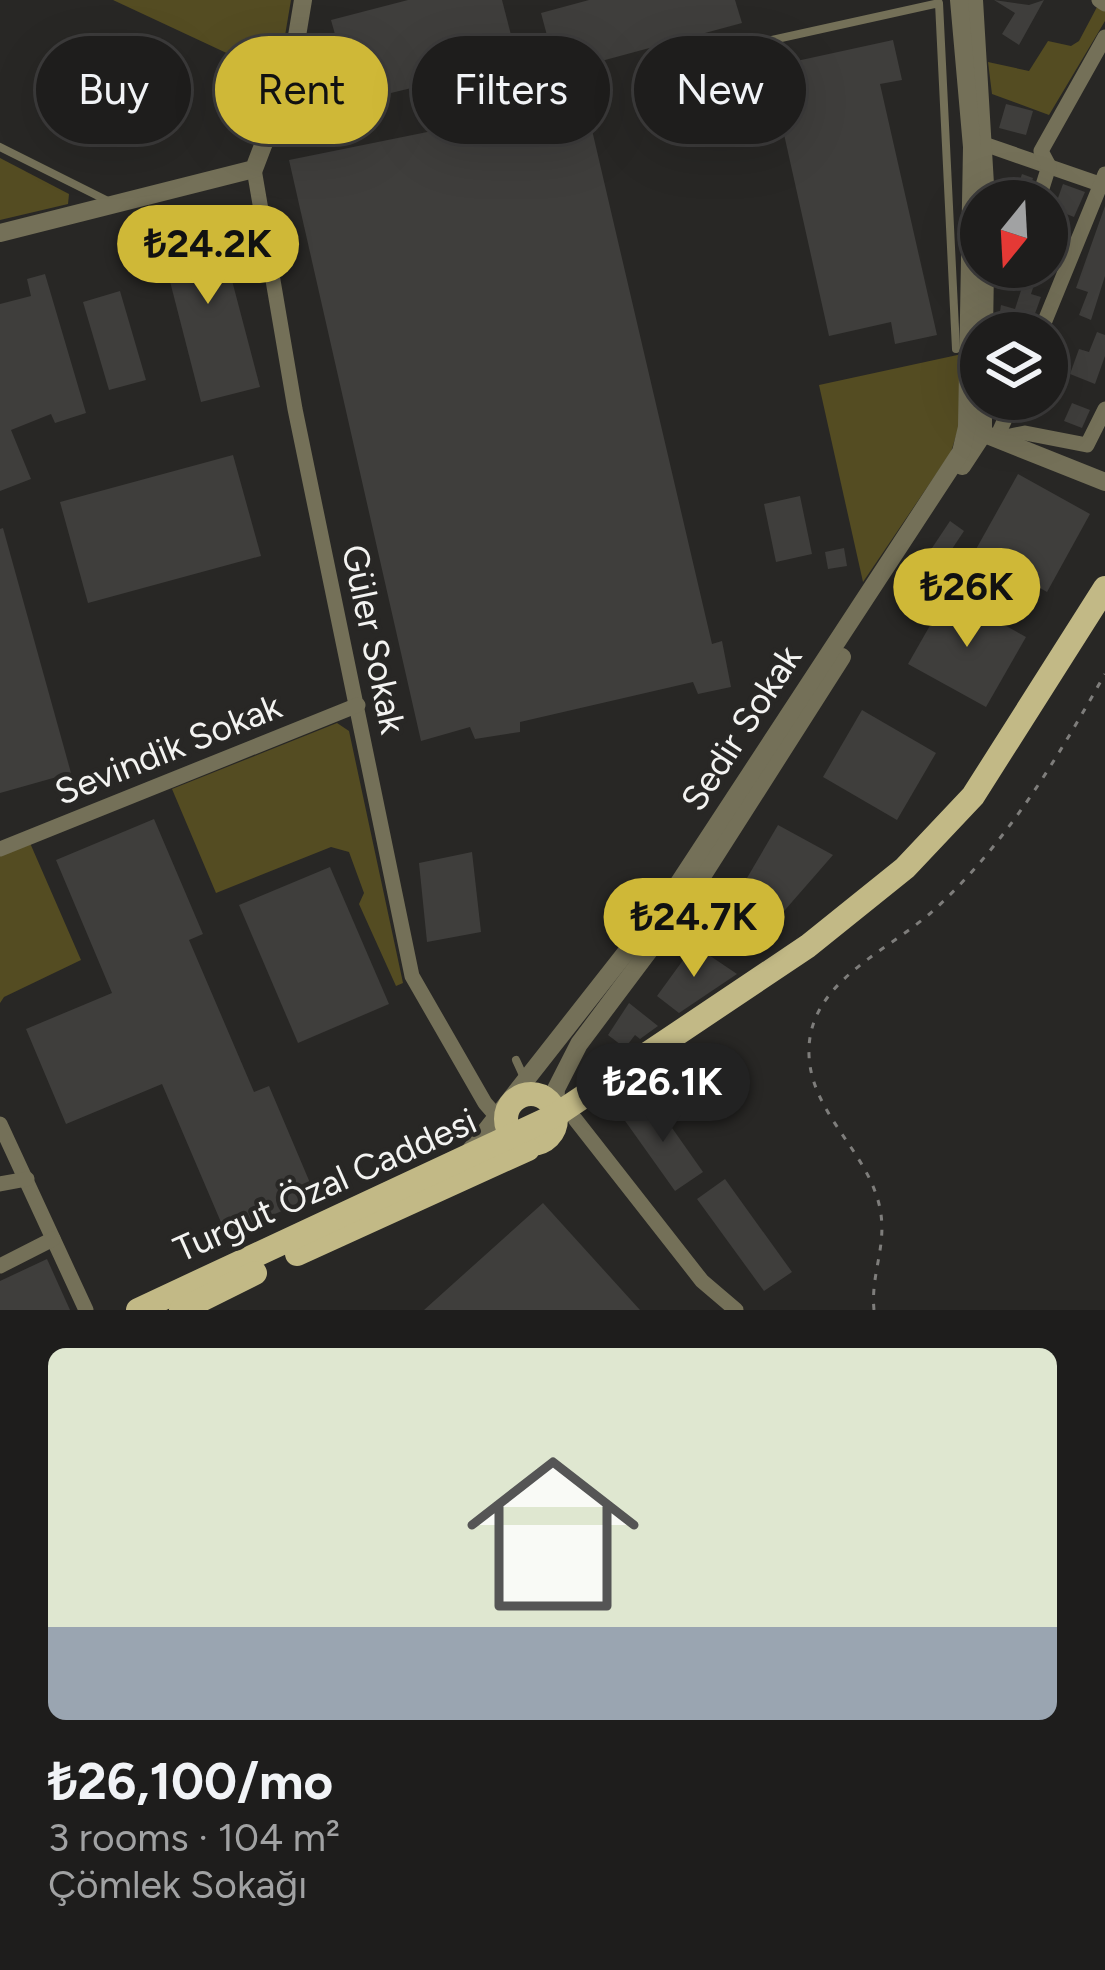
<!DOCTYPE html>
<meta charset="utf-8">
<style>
body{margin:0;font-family:Figtree,sans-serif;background:#2b2a29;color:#f1f3f6;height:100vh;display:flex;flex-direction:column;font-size:45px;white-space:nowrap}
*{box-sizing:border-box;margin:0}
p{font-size:39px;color:#a1a2a3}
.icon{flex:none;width:66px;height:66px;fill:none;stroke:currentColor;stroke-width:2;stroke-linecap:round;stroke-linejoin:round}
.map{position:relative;height:1310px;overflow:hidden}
.drawer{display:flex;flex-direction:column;background:#1e1d1c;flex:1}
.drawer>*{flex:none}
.hud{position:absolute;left:36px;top:36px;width:1035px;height:108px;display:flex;gap:24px}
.needle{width:78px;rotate:198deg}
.controls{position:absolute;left:960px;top:180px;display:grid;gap:24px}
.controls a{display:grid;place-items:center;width:108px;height:108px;border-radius:50%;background:#1e1d1c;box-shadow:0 12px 48px #0002,0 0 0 3px #3c3b3b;font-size:60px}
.price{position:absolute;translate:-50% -102px;padding:0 27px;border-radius:42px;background:#cfb837;color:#111;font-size:39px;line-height:78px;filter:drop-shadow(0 3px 6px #0008)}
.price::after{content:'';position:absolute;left:50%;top:72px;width:36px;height:27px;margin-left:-18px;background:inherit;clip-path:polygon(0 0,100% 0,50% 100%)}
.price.active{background:#222;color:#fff}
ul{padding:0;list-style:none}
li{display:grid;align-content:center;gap:24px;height:636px;padding:0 48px}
li span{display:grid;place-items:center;height:372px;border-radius:18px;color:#555}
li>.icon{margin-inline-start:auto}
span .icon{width:216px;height:216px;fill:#fffc;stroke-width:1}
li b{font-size:51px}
.pill{padding:0 42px;border-radius:54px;background:#1e1d1c;box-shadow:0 12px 48px #0002,0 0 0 3px #3c3b3b;font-size:42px;line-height:108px}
.pill.active{background:#cfb837;color:#111}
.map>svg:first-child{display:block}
</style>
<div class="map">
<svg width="1105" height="1310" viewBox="0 0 1105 1310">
<rect width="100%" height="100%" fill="#282725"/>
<!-- green -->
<g fill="#544c22">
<polygon points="113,0 291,0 278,77"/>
<polygon points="1097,7 1105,11 1105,21 1049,115 992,94 988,62 1029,71 1048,41 1071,46 1079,41"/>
<polygon points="0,158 69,194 68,204 0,220"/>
<polygon points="962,354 959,426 951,452 863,582 819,385"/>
<polygon points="337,723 349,731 403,983 396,986 359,904 364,893 349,852 331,847 216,893 172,789"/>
<polygon points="30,843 81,960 4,997 0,1003 0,855"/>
</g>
<!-- building -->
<g fill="#3f3e3c">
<polygon points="408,0 502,0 518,62 354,102 331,20"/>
<polygon points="589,0 735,0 742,23 557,73 541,13"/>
<polygon points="994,0 1029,5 1044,0 1019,45 1002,34 1015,13"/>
<polygon points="893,40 902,80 880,84 937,335 895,344 891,322 829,336 769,67"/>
<polygon points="254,72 268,78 246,134 232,129"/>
<polygon points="585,100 712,644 722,641 731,687 698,694 693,682 520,722 520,732 475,739 470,727 421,741 289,160"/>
<polygon points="1006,104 1033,111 1026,135 999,128"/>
<polygon points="1022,174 1033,178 1026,201 1014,197"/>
<polygon points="1063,184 1085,192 1074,217 1054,209"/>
<polygon points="1105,206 1105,276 1091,320 1079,315 1088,292 1076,288"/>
<polygon points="214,212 260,387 201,402 156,227"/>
<polygon points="1020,267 1040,267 1031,294 1041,297 1028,333 998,325 1001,305 1015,309 1024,281 1016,279"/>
<polygon points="45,274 86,413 55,423 51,414 11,430 31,479 0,491 0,304 31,296 27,279"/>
<polygon points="120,291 146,380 109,390 83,302"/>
<polygon points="1097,332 1105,335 1105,356 1095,384 1070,374 1079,349 1089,352"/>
<polygon points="1047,359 1070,368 1062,392 1047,387"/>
<polygon points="1072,403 1090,410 1082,428 1064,421"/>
<polygon points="233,455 261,556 88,603 60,502"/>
<polygon points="1018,474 1090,514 1047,592 975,551"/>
<polygon points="800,496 812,554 776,562 764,504"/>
<polygon points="950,521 964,531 942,564 928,554"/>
<polygon points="3,528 71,773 0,793 0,529"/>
<polygon points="844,548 847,566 828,569 825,552"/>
<polygon points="948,594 1026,637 986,707 908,664"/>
<polygon points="862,710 936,753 897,820 823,777"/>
<polygon points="154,819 203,934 189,940 254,1092 269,1086 316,1197 226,1234 162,1084 66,1124 26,1029 112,993 56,860"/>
<polygon points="778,825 833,855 778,918 737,895"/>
<polygon points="472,852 481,932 427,942 419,863"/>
<polygon points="330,867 389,1004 298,1043 239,905"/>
<polygon points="694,945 737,974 679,1013 657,996"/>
<polygon points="629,1003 658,1026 640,1039 635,1035 625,1048 608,1035"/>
<polygon points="651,1098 703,1172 675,1191 623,1118"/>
<polygon points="725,1179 792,1272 764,1291 697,1199"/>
<polygon points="543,1203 640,1310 424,1310"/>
<polygon points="47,1259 70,1310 0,1310 0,1281"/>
</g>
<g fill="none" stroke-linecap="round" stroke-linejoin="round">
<!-- path -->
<path stroke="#7e7d7b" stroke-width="3" stroke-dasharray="6 9" stroke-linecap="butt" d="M874,1310C870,1269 892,1239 876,1194C859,1145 811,1109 809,1055C806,982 888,952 934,910C1008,842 1056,760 1105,674"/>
<!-- service -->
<g stroke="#747058" stroke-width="8">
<polyline points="772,40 939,3 956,349"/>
<polyline points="0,147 108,201"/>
<polyline points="516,1060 527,1084 543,1097"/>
</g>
<!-- minor -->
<g stroke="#747058" stroke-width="15">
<polyline points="1099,0 1105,4"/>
<polyline points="987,145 1105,186"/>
<polyline points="254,169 295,409 412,976 485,1103 505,1126"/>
<polyline points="1038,201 1049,166 1041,151 1105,37"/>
<polyline points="1047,247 1070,256"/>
<polyline points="1040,333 1105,174"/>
<polyline points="996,439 1025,433 1087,445 1105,409"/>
<polyline points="996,439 1014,399"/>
<polyline points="0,849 358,705"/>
<polyline points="575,1119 702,1281 736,1310"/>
<polyline points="0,1124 86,1310"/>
<polyline points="0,1184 27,1179"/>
<polyline points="0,1266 53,1239"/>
</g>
<!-- tertiary -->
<g stroke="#747058" stroke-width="18">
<polyline points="974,0 986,201"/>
<polyline points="0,233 254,169 291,72 303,0"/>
<polyline points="984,333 985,267"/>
<polyline points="972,429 1105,482"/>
<polyline points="962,466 983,434 983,399"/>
<polyline points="555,1111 556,1089 579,1044 687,900 842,657"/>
<polyline points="470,1151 671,895 961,452 967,427 972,147 959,0"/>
</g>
<!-- primary -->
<g stroke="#c2b986" stroke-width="24">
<circle cx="531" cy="1119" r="25"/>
<polyline points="297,1254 528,1149"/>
<polyline points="138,1310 556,1115 808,946 905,868 973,796 1105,588"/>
<polyline points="181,1310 255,1273"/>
</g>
</g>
<g text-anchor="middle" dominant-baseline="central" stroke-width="9" stroke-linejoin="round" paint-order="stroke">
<!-- street labels -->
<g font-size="36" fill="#f3f3f1" stroke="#282725">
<text transform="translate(374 639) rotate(78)">Güler Sokak</text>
<text transform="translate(741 728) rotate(-57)">Sedir Sokak</text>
<text transform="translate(168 749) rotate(-22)">Sevindik Sokak</text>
<text transform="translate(325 1185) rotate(-24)">Turgut Özal Caddesi</text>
</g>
</g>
</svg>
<div class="controls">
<a><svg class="needle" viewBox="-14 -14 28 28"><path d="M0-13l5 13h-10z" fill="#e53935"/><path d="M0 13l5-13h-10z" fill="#a1a2a3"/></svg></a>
<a><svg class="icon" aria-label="layers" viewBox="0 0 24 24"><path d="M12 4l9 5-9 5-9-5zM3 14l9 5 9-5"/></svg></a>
</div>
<b class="price" style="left:208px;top:307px">₺24.2K</b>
<b class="price" style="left:967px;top:650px">₺26K</b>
<b class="price" style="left:694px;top:980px">₺24.7K</b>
<b class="price active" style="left:663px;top:1145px">₺26.1K</b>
<div class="hud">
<a class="pill">Buy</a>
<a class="pill active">Rent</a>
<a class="pill">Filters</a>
<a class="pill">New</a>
</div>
</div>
<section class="drawer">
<ul>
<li><span style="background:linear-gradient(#dfe7d0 75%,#9aa5b1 0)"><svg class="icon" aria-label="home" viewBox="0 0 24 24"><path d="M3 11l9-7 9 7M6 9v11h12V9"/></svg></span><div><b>₺26,100/mo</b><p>3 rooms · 104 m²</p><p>Çömlek Sokağı</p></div></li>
</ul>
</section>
